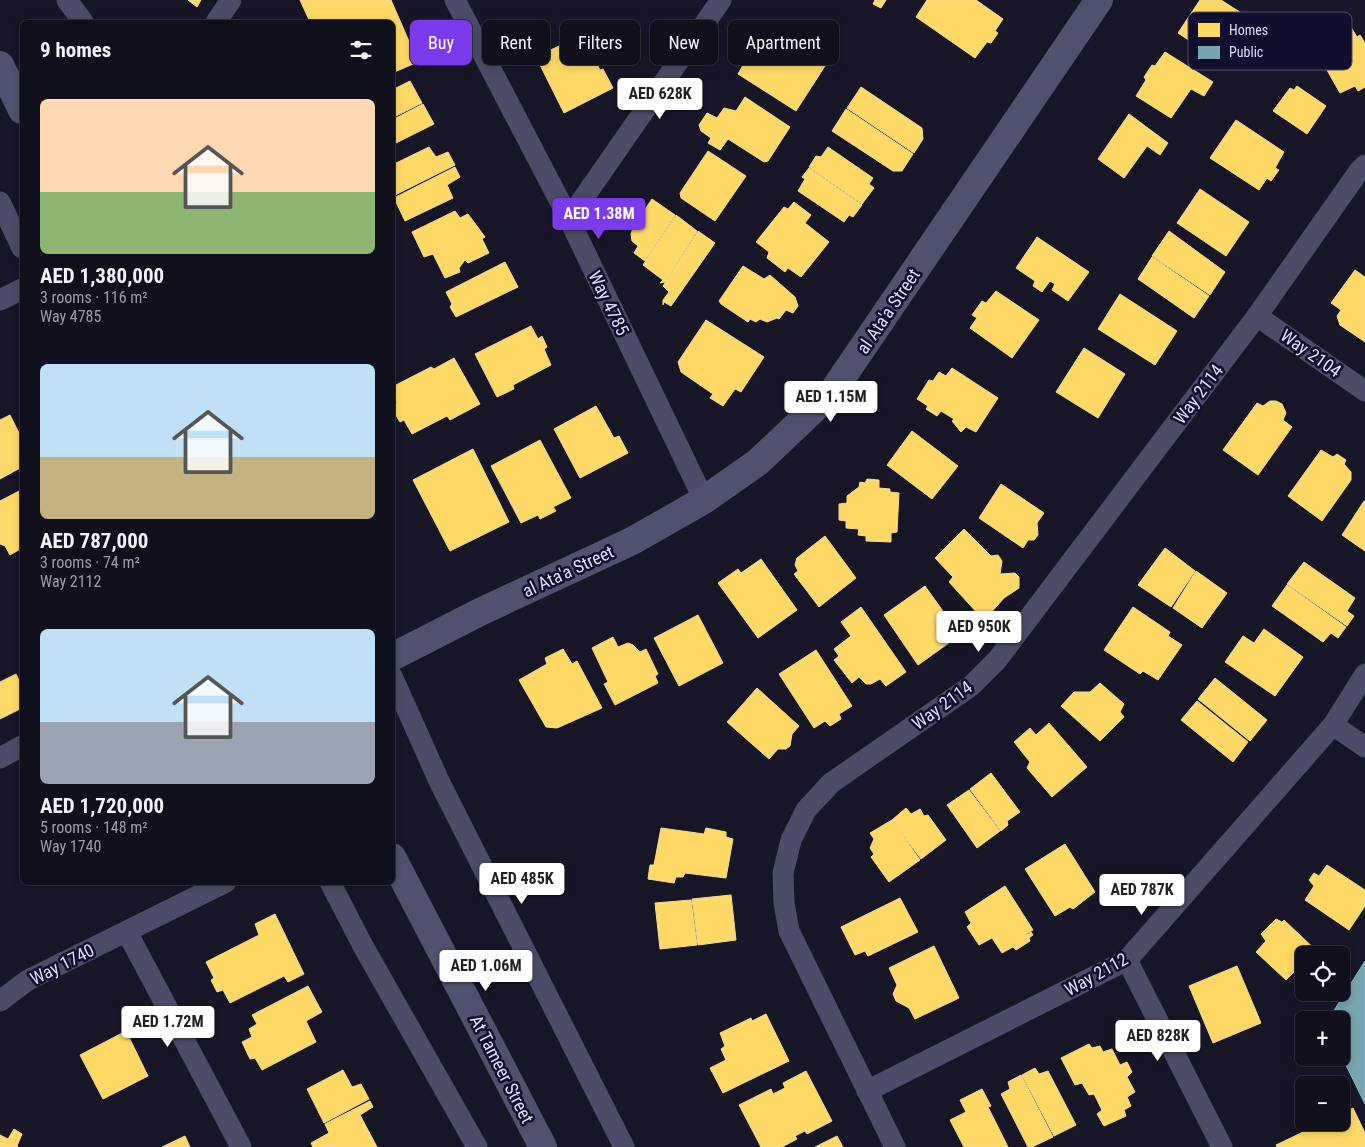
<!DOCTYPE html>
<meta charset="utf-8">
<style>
body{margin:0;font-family:"Roboto Condensed",sans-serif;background:#191926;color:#f1f3f6;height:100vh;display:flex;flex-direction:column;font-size:19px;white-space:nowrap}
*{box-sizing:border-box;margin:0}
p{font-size:16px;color:#9c9da4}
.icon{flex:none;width:28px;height:28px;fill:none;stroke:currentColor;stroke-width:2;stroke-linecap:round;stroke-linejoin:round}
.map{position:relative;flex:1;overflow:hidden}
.drawer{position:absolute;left:20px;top:20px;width:375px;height:865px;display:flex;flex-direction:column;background:#10101d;border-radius:8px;box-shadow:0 2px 8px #0003,0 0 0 1px #30303b}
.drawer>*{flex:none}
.banner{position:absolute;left:410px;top:20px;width:475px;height:45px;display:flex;gap:10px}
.tools{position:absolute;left:1295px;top:946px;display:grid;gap:10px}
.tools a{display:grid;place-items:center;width:55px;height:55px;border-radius:8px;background:#10101d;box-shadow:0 2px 8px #0003,0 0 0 1px #30303b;font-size:25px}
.price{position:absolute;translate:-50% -42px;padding:0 11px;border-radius:5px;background:#fff;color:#222;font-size:16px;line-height:32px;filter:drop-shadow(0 1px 2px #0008)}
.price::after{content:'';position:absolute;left:50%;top:30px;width:15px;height:11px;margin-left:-8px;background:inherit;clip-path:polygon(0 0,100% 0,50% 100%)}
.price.active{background:#7c3aed;color:#fff}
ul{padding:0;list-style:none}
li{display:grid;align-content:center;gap:10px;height:265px;padding:0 20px}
li span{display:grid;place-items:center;height:155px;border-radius:8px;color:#555}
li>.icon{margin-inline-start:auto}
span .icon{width:90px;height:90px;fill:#fffc;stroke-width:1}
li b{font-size:21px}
h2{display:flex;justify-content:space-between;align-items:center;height:60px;padding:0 20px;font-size:21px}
.chip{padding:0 18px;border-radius:8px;background:#10101d;box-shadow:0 2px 8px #0003,0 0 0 1px #30303b;font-size:18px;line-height:45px}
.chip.active{background:#7c3aed;color:#fff}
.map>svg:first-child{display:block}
</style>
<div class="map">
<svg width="1365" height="1147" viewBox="0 0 1365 1147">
<rect width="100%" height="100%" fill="#161627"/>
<!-- homes -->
<g fill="#ffd966" stroke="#f5da94">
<polygon points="188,0 201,0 197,7"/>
<polygon points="300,0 391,0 418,62 392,73 392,22 310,22"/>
<polygon points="875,0 886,0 881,8 873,4"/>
<polygon points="927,0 976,0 1003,19 995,31 998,33 991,43 987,42 975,58 916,17"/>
<polygon points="1200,0 1221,0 1257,23 1229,66 1204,50 1206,45 1193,37 1190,41 1178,33"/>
<polygon points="1343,14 1357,37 1360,35 1365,43 1365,87 1358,91 1355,86 1340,93 1319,56 1315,58 1303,36"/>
<polygon points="770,29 825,66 796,111 738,74 757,40 761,41"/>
<polygon points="582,35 600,70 603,69 613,88 564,113 536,57"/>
<polygon points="1165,52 1213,82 1204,96 1191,89 1171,118 1136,96 1146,80 1144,77 1152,65 1155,66"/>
<polygon points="410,81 422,103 392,118 392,90"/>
<polygon points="1297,86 1326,106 1307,134 1273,111 1290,88 1294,90"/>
<polygon points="861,87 922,128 923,139 914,153 847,108"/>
<polygon points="745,97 790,127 768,161 764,162 728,139 720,150 708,143 711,138 701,131 699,125 707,113 717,118 724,108 736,111"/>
<polygon points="423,104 434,124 392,145 392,120"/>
<polygon points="846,109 913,154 902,171 893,171 832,131"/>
<polygon points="1129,114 1168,143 1160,155 1147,146 1124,178 1098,159"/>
<polygon points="1236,120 1284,152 1275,168 1279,170 1271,181 1267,178 1259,190 1210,158"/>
<polygon points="429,147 436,157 448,152 455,165 393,196 392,165"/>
<polygon points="828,147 873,178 869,184 874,188 862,204 809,167 816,156 821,157"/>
<polygon points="708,151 746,176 715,221 681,198 680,193"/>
<polygon points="455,167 460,177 447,185 453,198 405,221 394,198"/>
<polygon points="809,168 862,205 853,217 849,215 844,222 798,191 805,179 802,177"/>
<polygon points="1200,189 1249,222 1226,256 1177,223"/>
<polygon points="652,199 675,215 645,261 634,253 638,246 632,241 631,234 634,225"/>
<polygon points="794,202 811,215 805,223 829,242 801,277 788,268 785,272 767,258 769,252 756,242 784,207 788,209"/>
<polygon points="455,211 460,218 468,214 485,237 482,239 489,253 468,263 465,260 459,268 460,272 445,278 433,254 424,257 412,232"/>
<polygon points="676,215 697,231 665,282 660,283 663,280 643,265"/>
<polygon points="698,231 715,243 671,306 664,302 663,305 663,300 669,292 663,286"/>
<polygon points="1169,231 1225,272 1210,295 1152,256"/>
<polygon points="1037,237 1089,272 1068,301 1052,290 1055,284 1050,281 1042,292 1033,286 1035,281 1016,268"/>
<polygon points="1152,257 1209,296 1194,318 1138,279"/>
<polygon points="505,262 518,287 456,317 450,307 452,304 446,292"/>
<polygon points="743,266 764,279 770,275 795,297 798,306 793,313 786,310 779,319 777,318 767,322 760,319 756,322 750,319 748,322 721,304 719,301"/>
<polygon points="1355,270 1365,277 1365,342 1340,325 1337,316 1341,310 1331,303"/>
<polygon points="996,291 1039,320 1012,358 970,328 977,318 972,315 982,301 986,303"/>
<polygon points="1120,294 1177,331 1155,365 1098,329"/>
<polygon points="706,320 764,357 741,392 735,389 723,406 710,398 713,394 681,372 678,362"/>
<polygon points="531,326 538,339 542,336 547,347 544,349 551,365 513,385 514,389 497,397 475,354"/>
<polygon points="1084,348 1125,374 1098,418 1056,392"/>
<polygon points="454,358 480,404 450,420 447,416 412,434 404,420 400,422 392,409 392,406 397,403 392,394 392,387 431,367 434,369"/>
<polygon points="952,368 998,398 976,432 966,427 961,432 952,421 954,419 941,411 937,416 926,409 928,406 917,399 929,380 933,381 939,372 946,376"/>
<polygon points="1270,401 1276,401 1282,404 1286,413 1283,420 1292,427 1258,475 1223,450 1257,403 1263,406"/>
<polygon points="596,406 614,438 619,436 628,453 580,478 554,429"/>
<polygon points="10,415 22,439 22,467 0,479 0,420"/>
<polygon points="912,431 958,466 932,499 887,465"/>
<polygon points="540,440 571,498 553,507 556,511 540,519 538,515 521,523 491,466"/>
<polygon points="473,449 509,522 450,551 413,480"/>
<polygon points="1321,450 1333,457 1337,454 1346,460 1344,464 1351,472 1351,480 1322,521 1288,496"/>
<polygon points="867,479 879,480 879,488 890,489 890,492 899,493 897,532 891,533 891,542 866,541 866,536 858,535 859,529 846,528 846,521 839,520 839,504 847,503 847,496 859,487 860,482 865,483"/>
<polygon points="1001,484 1044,513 1037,523 1038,535 1034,540 1028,540 1023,548 979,518"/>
<polygon points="21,490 22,493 22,548 10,555 5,546 0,544 0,501"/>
<polygon points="1364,501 1365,501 1365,551 1342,535"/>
<polygon points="964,529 991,556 998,555 1002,561 1000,574 1015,573 1019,577 1019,588 1004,598 989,615 979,615 949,582 953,577 935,558"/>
<polygon points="825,536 856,578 819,607 794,574 798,571 795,565 797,558"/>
<polygon points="1165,548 1195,571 1171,607 1138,585"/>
<polygon points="761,559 797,610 758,638 718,583 738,569 741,573"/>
<polygon points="1304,562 1355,598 1347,611 1354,616 1347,626 1287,584"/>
<polygon points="1196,571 1227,593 1202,628 1173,608"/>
<polygon points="1287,585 1346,627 1338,638 1331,633 1323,642 1272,606"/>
<polygon points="925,586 960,635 918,665 884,615"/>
<polygon points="861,607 906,672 886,686 880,679 871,684 866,684 859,677 852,683 834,660 839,656 834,649 851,636 841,622"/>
<polygon points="1133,607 1170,632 1168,636 1182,645 1158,680 1143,671 1140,674 1104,650"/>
<polygon points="698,615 723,663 679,686 654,638"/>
<polygon points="1264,629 1303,657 1275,696 1225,662 1243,636 1254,643"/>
<polygon points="613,637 618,647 628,643 633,645 640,652 646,649 658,674 655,676 658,683 615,705 604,684 608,682 592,648"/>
<polygon points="563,649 572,664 577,661 602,708 557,728 546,727 519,680 547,664 545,658"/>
<polygon points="816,650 852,706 839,714 841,719 830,726 825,721 814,728 779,674"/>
<polygon points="16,674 22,687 22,708 0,719 0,682"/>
<polygon points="1215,678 1267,720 1250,741 1198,699"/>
<polygon points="1100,683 1124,704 1120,712 1124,717 1100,741 1061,706 1074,692 1090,692"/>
<polygon points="757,688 799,726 792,734 790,746 786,749 778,749 769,759 727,722"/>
<polygon points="1197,701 1248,742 1233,762 1181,720"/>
<polygon points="1049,723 1087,767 1052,797 1027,768 1030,762 1014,742 1030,728 1036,735"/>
<polygon points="991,773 1020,812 1007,821 1008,825 1001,831 970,789"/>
<polygon points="969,790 1000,831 977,848 947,805"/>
<polygon points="906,808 911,814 920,809 924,816 928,815 946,840 921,859 892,820"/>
<polygon points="892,820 920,860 889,882 871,857 874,854 870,848 874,839 870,833"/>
<polygon points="661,828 704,834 706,828 726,832 726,837 733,839 726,878 685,873 683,877 676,877 674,883 648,879 650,865 654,865"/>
<polygon points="1065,844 1095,892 1073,909 1070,907 1055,916 1025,869"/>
<polygon points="1327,865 1365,890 1365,906 1349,930 1305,900 1314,886 1309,880 1314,873 1319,876"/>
<polygon points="1005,886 1033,930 1026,934 1027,937 1027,935 1031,932 1033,935 1029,938 1030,941 1016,950 1013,947 1002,953 992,938 979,945 967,927 971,923 965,912"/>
<polygon points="731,895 736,940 698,945 692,899"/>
<polygon points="900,898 918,932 868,956 865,951 855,955 841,927"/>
<polygon points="691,900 697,945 660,949 655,903"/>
<polygon points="275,914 304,974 288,982 284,976 230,1003 223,990 217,992 211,980 214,978 206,962 259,935 255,924"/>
<polygon points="1276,919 1282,922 1284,920 1320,954 1304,955 1304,972 1301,975 1295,971 1286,980 1256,952 1266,941 1261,934"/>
<polygon points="934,946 959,998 915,1019 909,1008 896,1001 893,994 897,985 889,968"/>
<polygon points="1237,966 1261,1023 1213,1043 1189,986"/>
<polygon points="308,986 322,1012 306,1021 316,1042 262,1070 255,1058 250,1059 242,1042 252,1037 249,1029 257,1024 252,1015"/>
<polygon points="766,1014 789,1061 723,1093 710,1068 726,1060 721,1049 725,1046 720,1033 751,1018 752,1021"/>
<polygon points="126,1031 148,1076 103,1099 80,1055"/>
<polygon points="1089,1044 1092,1048 1100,1046 1103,1052 1112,1049 1120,1065 1127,1062 1132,1072 1127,1077 1135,1092 1127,1097 1131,1106 1124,1110 1126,1116 1104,1126 1097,1114 1102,1110 1094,1094 1089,1095 1082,1083 1075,1085 1061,1058"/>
<polygon points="1035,1068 1039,1074 1048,1071 1076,1125 1054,1136 1022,1075"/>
<polygon points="343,1070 352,1087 361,1084 369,1099 324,1123 307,1089"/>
<polygon points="806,1071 832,1121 807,1134 805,1131 795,1136 797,1139 782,1147 761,1147 739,1105 771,1089 773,1094 785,1088 783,1083"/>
<polygon points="1021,1075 1053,1137 1032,1147 1028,1147 1001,1094 1010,1089 1008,1082"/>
<polygon points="982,1089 991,1106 988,1107 1008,1147 964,1147 950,1120 966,1112 960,1100"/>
<polygon points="370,1101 373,1107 360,1115 377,1147 313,1147 311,1143 329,1133 325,1124"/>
<polygon points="1353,1108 1365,1133 1365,1147 1277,1147 1276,1145 1324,1122 1341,1122 1341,1114"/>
<polygon points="14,1129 22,1134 17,1146 18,1147 0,1147 0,1135 8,1139"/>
<polygon points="185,1136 190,1147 162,1147"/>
<polygon points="837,1136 843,1147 815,1147"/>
</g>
<!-- public -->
<polygon fill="#76a5af" stroke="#95b6c7" points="1365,961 1365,1104 1341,1055 1341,1020 1328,1020"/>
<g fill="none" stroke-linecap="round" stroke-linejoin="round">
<!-- street -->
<g stroke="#4b4d68" stroke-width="21">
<polyline points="67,0 83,22"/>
<polyline points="455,0 569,219 704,500"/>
<polyline points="216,22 231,0"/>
<polyline points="0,202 22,248"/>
<polyline points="569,219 721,0"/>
<polyline points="0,300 22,289"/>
<polyline points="1257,316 1365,391"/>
<polyline points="392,676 439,781 624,1147"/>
<polyline points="1333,725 1365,747"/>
<polyline points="0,758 22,746"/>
<polyline points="330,882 363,946 477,1147"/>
<polyline points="127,932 241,1147"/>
<polyline points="1127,960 1222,1147"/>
<polyline points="0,1001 28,980 226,882"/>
<polyline points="867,1091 1127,960 1333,725 1365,674"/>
<polyline points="895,1147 789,931 784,903 783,873 791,840 806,810 831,783 971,686 997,660 1257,316 1359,171 1365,165"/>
</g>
<!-- secondary -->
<g stroke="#4f526e" stroke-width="28">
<polyline points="0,65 22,110"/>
<polyline points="392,657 480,612 632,541 704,500 758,462 833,391 1099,0"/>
<polyline points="392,857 543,1147"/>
</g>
</g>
<g text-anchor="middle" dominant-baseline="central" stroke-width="5" stroke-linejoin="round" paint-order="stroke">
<!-- street labels -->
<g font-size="18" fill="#dddeff" stroke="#100f2e">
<text transform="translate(609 303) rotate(64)">Way 4785</text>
<text transform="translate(888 311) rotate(-56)">al Ata'a Street</text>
<text transform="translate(1311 353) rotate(35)">Way 2104</text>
<text transform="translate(1198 394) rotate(-53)">Way 2114</text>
<text transform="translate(568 571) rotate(-25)">al Ata'a Street</text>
<text transform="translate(942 705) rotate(-36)">Way 2114</text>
<text transform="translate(62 964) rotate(-27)">Way 1740</text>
<text transform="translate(1096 974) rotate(-29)">Way 2112</text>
<text transform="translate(502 1069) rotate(63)">At Tameer Street</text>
</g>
</g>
<!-- legend -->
<rect x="1188" y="12" width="164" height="58" rx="8" fill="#100f2e" stroke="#4e4d6d" stroke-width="1"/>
<rect x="1198" y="23" width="22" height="14" fill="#ffd966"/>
<rect x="1198" y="46" width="22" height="13" fill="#76a5af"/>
<g font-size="14" fill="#dddeff">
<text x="1229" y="35">Homes</text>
<text x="1229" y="57">Public</text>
</g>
</svg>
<div class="tools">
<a><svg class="icon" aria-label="locate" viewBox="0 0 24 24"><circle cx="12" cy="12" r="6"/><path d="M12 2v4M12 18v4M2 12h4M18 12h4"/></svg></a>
<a>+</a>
<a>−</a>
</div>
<b class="price" style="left:660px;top:120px">AED 628K</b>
<b class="price active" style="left:599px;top:240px">AED 1.38M</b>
<b class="price" style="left:831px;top:423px">AED 1.15M</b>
<b class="price" style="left:979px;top:653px">AED 950K</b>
<b class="price" style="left:522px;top:905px">AED 485K</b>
<b class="price" style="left:1142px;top:916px">AED 787K</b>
<b class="price" style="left:486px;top:992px">AED 1.06M</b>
<b class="price" style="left:168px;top:1048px">AED 1.72M</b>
<b class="price" style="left:1158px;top:1062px">AED 828K</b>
<div class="banner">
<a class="chip active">Buy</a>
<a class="chip">Rent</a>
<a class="chip">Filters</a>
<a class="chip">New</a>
<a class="chip">Apartment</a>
</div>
<section class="drawer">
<h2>9 homes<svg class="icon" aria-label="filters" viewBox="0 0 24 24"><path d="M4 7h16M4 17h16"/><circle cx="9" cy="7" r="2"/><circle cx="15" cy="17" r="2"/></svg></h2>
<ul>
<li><span style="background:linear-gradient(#ffd9b3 60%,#8fb573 0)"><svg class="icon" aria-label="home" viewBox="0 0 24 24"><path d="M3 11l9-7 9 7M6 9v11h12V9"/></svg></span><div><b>AED 1,380,000</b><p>3 rooms · 116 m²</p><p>Way 4785</p></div></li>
<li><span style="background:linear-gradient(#bfe0f5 60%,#c2b280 0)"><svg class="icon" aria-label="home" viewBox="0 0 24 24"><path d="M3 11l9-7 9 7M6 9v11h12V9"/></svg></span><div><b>AED 787,000</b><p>3 rooms · 74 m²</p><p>Way 2112</p></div></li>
<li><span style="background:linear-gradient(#bfe0f5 60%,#9aa5b1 0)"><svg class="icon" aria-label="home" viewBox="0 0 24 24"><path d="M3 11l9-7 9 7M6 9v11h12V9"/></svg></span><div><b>AED 1,720,000</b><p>5 rooms · 148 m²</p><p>Way 1740</p></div></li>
</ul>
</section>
</div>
